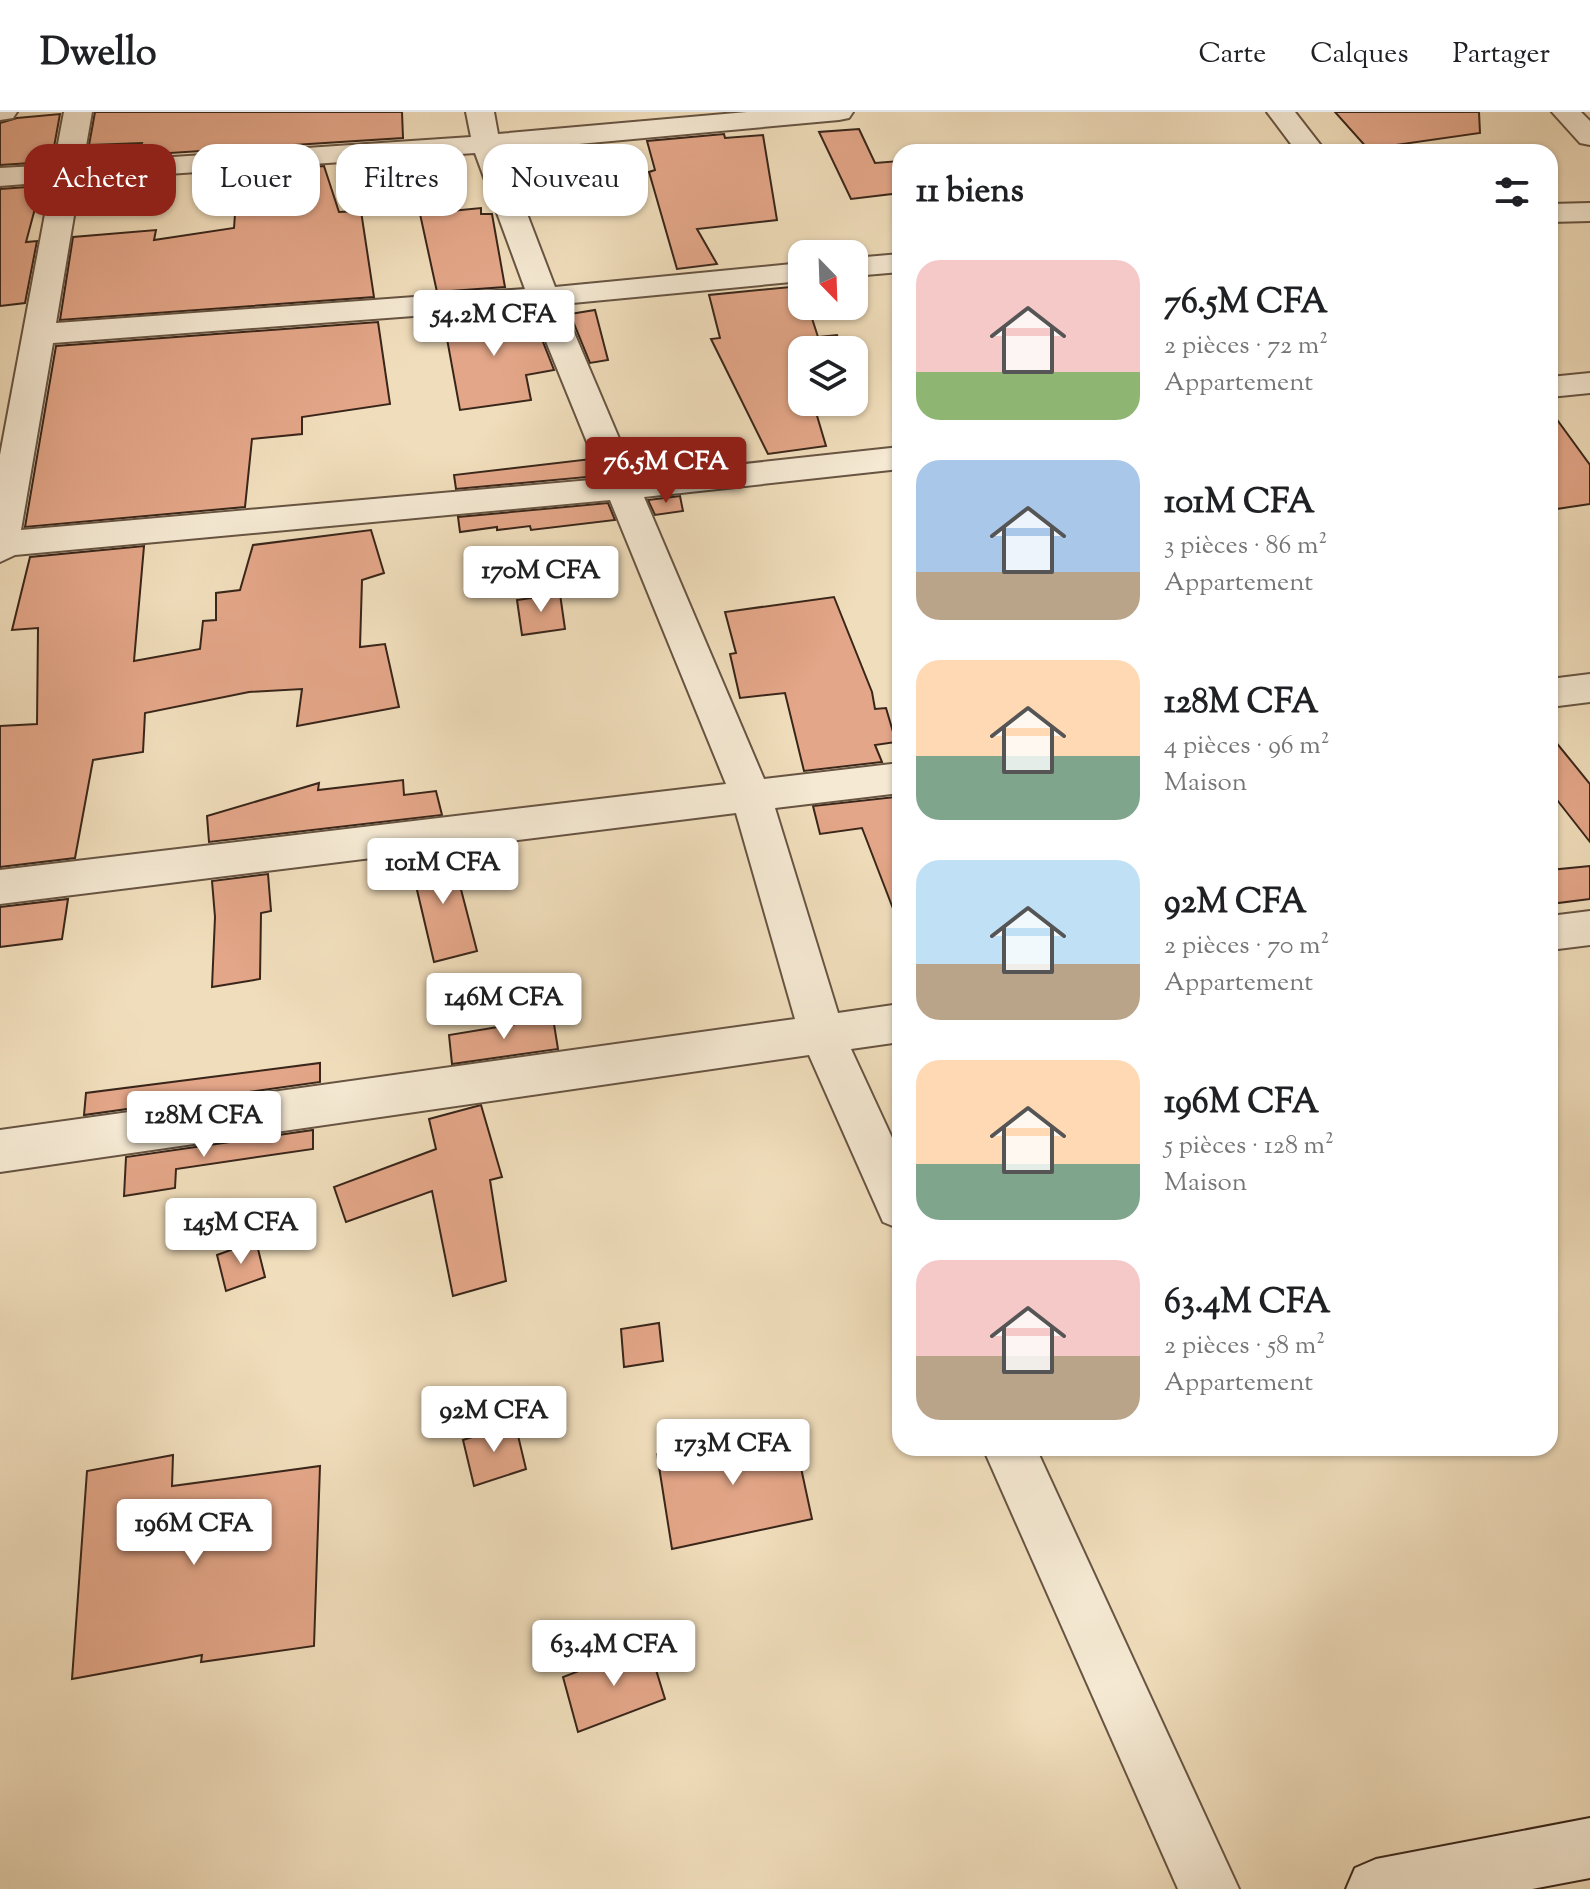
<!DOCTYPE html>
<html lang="fr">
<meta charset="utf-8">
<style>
body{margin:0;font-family:"Sorts Mill Goudy",serif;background:#f2f2f2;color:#202124;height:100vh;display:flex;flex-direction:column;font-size:30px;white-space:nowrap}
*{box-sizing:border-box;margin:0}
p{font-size:26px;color:#757577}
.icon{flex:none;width:44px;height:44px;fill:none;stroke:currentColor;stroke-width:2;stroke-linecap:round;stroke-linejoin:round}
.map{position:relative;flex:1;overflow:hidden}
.sheet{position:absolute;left:892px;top:32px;width:666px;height:1312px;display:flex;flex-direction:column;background:#fff;border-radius:24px;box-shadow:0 2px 6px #0004}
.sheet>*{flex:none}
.banner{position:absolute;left:24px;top:32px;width:748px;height:72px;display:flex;gap:16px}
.needle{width:52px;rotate:157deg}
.buttons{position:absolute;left:788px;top:128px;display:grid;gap:16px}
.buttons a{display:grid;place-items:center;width:80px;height:80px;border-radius:16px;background:#fff;box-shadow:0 2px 6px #0004;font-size:40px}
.price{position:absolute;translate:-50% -68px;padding:0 18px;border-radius:8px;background:#fff;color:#222;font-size:26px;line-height:52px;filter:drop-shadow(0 2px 4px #0008)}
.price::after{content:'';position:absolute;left:50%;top:48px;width:24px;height:18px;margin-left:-12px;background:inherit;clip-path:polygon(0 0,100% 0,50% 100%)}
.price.selected{background:#8f2418;color:#fff}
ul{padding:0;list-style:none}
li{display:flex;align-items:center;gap:24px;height:200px;padding:0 24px}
li span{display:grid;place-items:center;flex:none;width:224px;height:160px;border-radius:24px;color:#555}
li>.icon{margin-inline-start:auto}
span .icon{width:96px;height:96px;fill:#fffc;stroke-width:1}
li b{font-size:34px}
h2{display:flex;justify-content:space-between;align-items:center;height:96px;padding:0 24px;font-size:34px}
.chip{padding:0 28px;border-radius:24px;background:#fff;box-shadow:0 2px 6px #0004;font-size:28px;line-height:72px}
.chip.selected{background:#8f2418;color:#fff}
header{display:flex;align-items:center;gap:48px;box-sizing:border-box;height:112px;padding:0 40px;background:#fff;border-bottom:2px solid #e0e0e0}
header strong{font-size:38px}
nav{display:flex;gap:44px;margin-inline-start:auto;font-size:28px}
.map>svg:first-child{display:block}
</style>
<header>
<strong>Dwello</strong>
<nav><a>Carte</a><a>Calques</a><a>Partager</a></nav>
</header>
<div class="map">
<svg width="1590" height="1777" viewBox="0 0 1590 1777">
<rect width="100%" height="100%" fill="#f0ddbb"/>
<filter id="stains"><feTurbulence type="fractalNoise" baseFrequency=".0025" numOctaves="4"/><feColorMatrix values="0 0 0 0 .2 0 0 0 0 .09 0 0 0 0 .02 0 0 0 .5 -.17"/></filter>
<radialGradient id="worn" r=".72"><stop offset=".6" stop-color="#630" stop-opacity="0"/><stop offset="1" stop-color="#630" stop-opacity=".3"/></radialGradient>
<!-- building -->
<g fill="#e3a688" stroke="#39261a" stroke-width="2">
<polygon points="95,0 402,0 403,26 139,43 142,31 89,33"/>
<polygon points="1335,0 1479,0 1480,21 1368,37"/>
<polygon points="60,2 54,35 51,36 47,50 0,53 0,11 17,6"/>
<polygon points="859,17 875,51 900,49 900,81 851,87 819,20"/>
<polygon points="724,22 725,26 763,23 777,108 697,117 717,152 677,157 649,60 655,58 647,29"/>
<polygon points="324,54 339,100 361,99 374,185 60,208 73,125 156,118 154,128 234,116 238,60"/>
<polygon points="41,74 26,130 37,129 25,191 0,194 0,77"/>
<polygon points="481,96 481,102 492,102 505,175 437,180 420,102"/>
<polygon points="801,174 802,194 808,194 818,225 837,223 842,238 802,238 802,290 846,290 815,297 826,334 768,342 711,227 720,226 709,183"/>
<polygon points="595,198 608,248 590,251 570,202"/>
<polygon points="509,200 510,204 524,201 527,208 534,207 554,258 526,263 531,288 460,298 443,205"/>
<polygon points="378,210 390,292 302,305 302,322 252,327 245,395 25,415 56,234"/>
<polygon points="1550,298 1590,353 1590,392 1550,398"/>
<polygon points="670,338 674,357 637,361 629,343"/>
<polygon points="591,347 598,364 456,377 454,363"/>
<polygon points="680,384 683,399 655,403 648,388"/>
<polygon points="608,391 615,408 531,418 530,414 497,418 497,415 460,420 458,405"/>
<polygon points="371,418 384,461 362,468 360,535 385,532 399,595 297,614 302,577 249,580 145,601 143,640 93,648 75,746 0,755 0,614 37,612 38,516 12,518 30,445 144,434 134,549 200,537 203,509 216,508 216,481 240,478 253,433"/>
<polygon points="560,482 565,517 522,523 517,488"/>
<polygon points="834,485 872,580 875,597 886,596 896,630 875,633 882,650 804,659 785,581 740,586 730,542 736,541 725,500"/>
<polygon points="1550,623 1590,672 1590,730 1550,679"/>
<polygon points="403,668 404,683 436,679 442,703 209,730 207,704 319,671 318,678"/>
<polygon points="895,685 900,697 897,807 862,716 820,722 813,694"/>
<polygon points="451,739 477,839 434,850 409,744"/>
<polygon points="1590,754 1590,787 1550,792 1550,758"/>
<polygon points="268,762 271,799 261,801 260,867 212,875 215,805 212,769"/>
<polygon points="68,787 62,827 0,835 0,795"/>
<polygon points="553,906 558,937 452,952 449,923"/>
<polygon points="320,951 320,970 84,1003 86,981"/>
<polygon points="481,993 502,1065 490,1068 506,1169 453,1184 432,1079 346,1110 334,1075 436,1037 429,1007"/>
<polygon points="313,1018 313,1037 176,1057 175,1076 124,1084 126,1045"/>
<polygon points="256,1129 265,1165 226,1179 217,1143"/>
<polygon points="659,1211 663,1249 624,1255 621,1217"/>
<polygon points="515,1311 526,1357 474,1374 463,1328"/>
<polygon points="792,1314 812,1407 672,1437 657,1342"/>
<polygon points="173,1343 172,1374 320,1354 314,1534 201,1550 202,1543 72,1567 87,1359"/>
<polygon points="648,1532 665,1587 578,1620 563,1565"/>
</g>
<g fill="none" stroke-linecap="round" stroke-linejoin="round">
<defs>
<g id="minor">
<polygon points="0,0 17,0 13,6 0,8"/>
<path d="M64,0H92L83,51L471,25L466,0H494L498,22L747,0H853L849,6L839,8L503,39L555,175L802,151V169L562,192L635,364L900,335V357L644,385L764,667L900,651V681L775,696L838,901L900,892V930L851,937L900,1043V1117L883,1110L809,943L0,1060V1018L795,907L736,701L0,792V758L726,672L610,388L15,443L0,450V343L51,70L0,74V56L54,53ZM475,41L525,177L56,211L80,68ZM532,195L602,367L21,418L53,231Z"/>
<polygon points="1267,0 1295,0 1326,40 1297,40"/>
<polygon points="1552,0 1581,0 1590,9 1590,33 1580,31"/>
<polygon points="1590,91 1590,109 1550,110 1550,92"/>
<polygon points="900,142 900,160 854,164 854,146"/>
<polygon points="1590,261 1590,281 1550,285 1550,265"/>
<polygon points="1590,562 1590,590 1550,595 1550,567"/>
<polygon points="1590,799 1590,833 1550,838 1550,804"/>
<polygon points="983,1336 1036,1336 1239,1777 1178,1777"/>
</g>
<polygon id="secondary" points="1590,1706 1590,1766 1532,1777 1346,1777 1355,1756 1376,1747"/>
</defs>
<!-- minor casing -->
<use href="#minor" stroke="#675442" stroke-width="4"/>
<!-- secondary casing -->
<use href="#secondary" stroke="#39261a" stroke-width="4"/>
<!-- minor -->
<use href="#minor" fill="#f5e9d3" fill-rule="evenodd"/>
<!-- secondary -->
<use href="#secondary" fill="#f5e9d3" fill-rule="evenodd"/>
</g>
<rect width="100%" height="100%" filter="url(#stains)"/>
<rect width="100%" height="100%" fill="url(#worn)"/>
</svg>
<div class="buttons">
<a><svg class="needle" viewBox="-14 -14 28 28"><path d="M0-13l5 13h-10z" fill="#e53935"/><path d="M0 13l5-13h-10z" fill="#757577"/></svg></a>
<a><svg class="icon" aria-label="layers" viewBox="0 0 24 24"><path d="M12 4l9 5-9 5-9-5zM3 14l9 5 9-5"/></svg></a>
</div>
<b class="price" style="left:494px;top:246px">54.2M CFA</b>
<b class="price selected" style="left:666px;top:393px">76.5M CFA</b>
<b class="price" style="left:541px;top:502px">170M CFA</b>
<b class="price" style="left:443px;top:794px">101M CFA</b>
<b class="price" style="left:504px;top:929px">146M CFA</b>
<b class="price" style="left:204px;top:1047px">128M CFA</b>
<b class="price" style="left:241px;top:1154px">145M CFA</b>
<b class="price" style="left:494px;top:1342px">92M CFA</b>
<b class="price" style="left:733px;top:1375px">173M CFA</b>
<b class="price" style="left:194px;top:1455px">196M CFA</b>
<b class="price" style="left:614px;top:1576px">63.4M CFA</b>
<div class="banner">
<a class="chip selected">Acheter</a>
<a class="chip">Louer</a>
<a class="chip">Filtres</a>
<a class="chip">Nouveau</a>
</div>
<section class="sheet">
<h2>11 biens<svg class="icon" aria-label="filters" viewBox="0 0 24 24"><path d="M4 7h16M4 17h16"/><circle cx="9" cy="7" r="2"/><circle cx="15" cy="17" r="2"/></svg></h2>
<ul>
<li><span style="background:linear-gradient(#f6c9c9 70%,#8fb573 0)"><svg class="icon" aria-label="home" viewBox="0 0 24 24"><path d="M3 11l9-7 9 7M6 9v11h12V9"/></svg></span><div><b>76.5M CFA</b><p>2 pièces · 72 m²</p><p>Appartement</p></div></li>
<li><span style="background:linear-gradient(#a9c7e8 70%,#b9a48a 0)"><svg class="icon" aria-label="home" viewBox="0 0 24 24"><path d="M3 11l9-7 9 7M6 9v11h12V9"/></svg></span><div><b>101M CFA</b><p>3 pièces · 86 m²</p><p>Appartement</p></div></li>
<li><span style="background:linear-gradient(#ffd9b3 60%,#7fa58c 0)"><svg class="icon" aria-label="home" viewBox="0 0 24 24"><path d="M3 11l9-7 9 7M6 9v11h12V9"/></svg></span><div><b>128M CFA</b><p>4 pièces · 96 m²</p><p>Maison</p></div></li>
<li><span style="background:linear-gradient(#bfe0f5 65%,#b9a48a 0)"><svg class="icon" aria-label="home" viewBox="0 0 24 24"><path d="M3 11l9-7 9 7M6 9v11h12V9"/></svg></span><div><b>92M CFA</b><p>2 pièces · 70 m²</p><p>Appartement</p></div></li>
<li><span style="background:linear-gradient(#ffd9b3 65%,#7fa58c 0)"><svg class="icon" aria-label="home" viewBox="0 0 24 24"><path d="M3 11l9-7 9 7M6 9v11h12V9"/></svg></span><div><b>196M CFA</b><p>5 pièces · 128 m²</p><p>Maison</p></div></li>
<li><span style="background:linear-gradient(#f6c9c9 60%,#b9a48a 0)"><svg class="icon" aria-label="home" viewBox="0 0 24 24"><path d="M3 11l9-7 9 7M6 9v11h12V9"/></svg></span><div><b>63.4M CFA</b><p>2 pièces · 58 m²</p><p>Appartement</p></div></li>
</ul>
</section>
</div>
